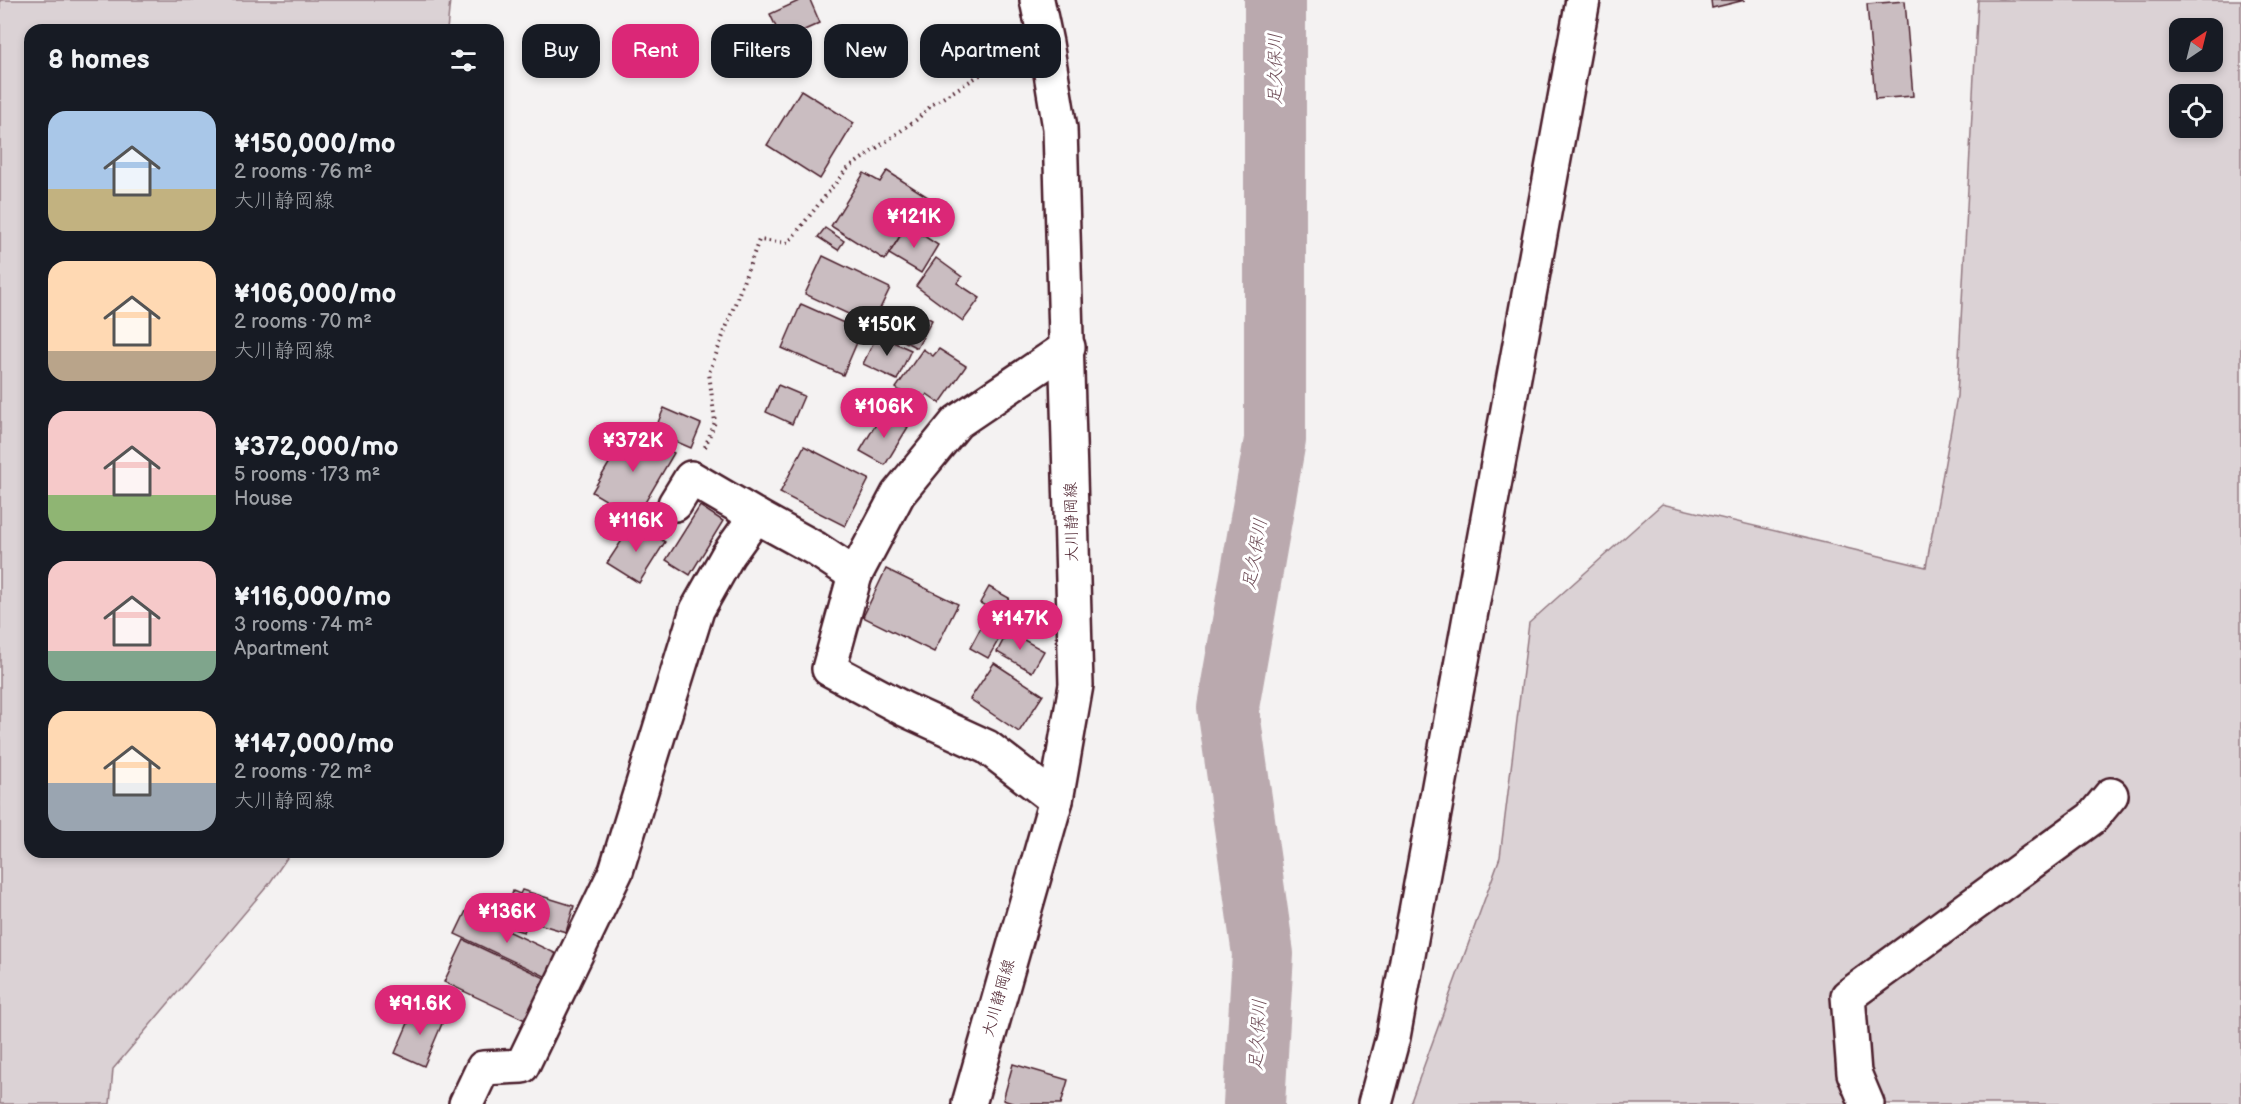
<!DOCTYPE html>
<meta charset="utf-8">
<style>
body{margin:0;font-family:"Balsamiq Sans","Klee One",sans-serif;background:#20242c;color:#f1f3f6;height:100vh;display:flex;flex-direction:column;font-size:22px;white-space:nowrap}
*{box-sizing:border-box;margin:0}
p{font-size:20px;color:#9ea1a6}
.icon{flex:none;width:33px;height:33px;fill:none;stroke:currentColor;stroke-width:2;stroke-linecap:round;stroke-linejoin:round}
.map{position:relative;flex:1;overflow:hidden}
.drawer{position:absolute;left:24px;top:24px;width:480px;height:834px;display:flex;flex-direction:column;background:#171b24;border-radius:18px;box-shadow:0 3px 9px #0003}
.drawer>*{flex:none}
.top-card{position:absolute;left:522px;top:24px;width:570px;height:54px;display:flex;gap:12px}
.needle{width:39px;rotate:35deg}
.fabs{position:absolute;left:2169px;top:18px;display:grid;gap:12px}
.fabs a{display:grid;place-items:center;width:54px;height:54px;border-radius:12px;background:#171b24;box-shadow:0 3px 9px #0003;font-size:30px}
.price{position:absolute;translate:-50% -51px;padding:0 14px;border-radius:21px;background:#db2777;color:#fff;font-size:20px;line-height:39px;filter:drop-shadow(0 2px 3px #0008)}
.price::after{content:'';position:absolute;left:50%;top:36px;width:18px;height:14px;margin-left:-9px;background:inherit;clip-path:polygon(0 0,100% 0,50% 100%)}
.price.on{background:#222;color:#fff}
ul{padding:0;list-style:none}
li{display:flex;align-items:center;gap:18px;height:150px;padding:0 24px}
li span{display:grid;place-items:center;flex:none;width:168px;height:120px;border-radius:18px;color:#555}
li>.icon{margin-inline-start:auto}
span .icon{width:72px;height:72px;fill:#fffc;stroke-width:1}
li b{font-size:26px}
h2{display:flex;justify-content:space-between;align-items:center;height:72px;padding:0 24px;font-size:26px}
.pill{padding:0 21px;border-radius:18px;background:#171b24;box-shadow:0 3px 9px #0003;font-size:21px;line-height:54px}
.pill.on{background:#db2777;color:#fff}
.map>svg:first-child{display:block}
</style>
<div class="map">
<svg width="2241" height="1104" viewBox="0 0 2241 1104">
<rect width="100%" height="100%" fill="#f4f2f2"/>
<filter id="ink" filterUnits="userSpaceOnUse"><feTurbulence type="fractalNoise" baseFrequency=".0167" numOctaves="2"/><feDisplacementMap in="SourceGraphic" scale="12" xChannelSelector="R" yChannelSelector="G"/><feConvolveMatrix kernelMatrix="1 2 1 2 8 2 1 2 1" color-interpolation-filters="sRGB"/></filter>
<g filter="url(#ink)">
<!-- green -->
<g fill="#dbd2d5" stroke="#927880" stroke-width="1.5" fill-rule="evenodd">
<polygon points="0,0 450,0 447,30 30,30 30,852 291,852 269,884 113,1069 110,1104 0,1104"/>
<path d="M1978,0H2241V1104H1410L1500,857L1529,623L1662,504L1926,567L1957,396ZM2180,28H2212V62H2180ZM2180,94H2212V128H2180Z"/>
</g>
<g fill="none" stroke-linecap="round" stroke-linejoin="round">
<!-- river -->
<polyline stroke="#baa9ae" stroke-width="62" points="1254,1104 1263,954 1228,707 1275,440 1275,0"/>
</g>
<!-- building -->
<g fill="#cabdc1" stroke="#4a1f2b" stroke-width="1.5">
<polygon points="801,0 810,0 820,23 782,40 770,14"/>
<polygon points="1711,0 1745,0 1712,8"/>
<polygon points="1905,1 1913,96 1875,99 1867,4"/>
<polygon points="801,90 854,123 820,179 767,145"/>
<polygon points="887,171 931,199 912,228 907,225 885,260 831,226 864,173 880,182"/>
<polygon points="907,225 938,245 921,273 889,254"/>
<polygon points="825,228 844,241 838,250 818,237"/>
<polygon points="823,256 890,288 872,325 805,294"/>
<polygon points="936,258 962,277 957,283 980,298 963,321 916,286"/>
<polygon points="801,304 862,331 843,375 782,348"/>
<polygon points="912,309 932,320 917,348 896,337"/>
<polygon points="877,335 911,350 897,380 863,364"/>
<polygon points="923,349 933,356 939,349 966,366 940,403 927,394 920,404 896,388"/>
<polygon points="778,385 804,396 792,424 766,412"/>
<polygon points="664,408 701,424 691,448 654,432"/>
<polygon points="883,412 908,427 885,465 860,451"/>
<polygon points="630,428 674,453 636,518 592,492"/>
<polygon points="804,446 869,479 845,526 780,493"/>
<polygon points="700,506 723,521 690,575 666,560"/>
<polygon points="634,522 665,542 639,583 607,563"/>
<polygon points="886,569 958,604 934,652 863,617"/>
<polygon points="989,587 1009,598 1000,614 980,603"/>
<polygon points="988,614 1007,625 988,658 970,648"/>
<polygon points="1008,631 1044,651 1032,672 997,652"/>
<polygon points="994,663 1043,695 1019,732 970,699"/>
<polygon points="522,890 574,906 566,932 528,921 524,932 502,926 513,891 520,894"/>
<polygon points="466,911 559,955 549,978 455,934"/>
<polygon points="464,940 545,978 525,1020 444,982"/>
<polygon points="415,1007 444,1019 424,1066 395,1053"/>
<polygon points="1013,1064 1068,1080 1061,1104 1015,1104 1003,1100"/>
</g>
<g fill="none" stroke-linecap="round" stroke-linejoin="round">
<defs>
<g id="street">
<polyline points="675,504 691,478 756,516"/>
<polyline points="855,575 829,669 904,709 987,747 1056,800"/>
<polyline points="466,1104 483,1068 522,1066 616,871 697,610 728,555 756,516 816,549 855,575 898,494 957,422 1068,347"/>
<polyline points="1375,1104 1393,1037 1583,0"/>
<polyline points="1867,1104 1854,1073 1848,996 2092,818 2111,795"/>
</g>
<polyline id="secondary" points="969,1104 1056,800 1076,685 1060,128 1046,43 1037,0"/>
</defs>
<!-- street casing -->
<use href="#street" stroke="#4a1f2b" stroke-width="38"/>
<!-- secondary casing -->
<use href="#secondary" stroke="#4a1f2b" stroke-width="38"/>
<!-- path -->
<polyline stroke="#4a1f2b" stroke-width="4" stroke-dasharray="1.5 4.5" stroke-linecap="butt" points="705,447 715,422 709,373 759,240 788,243 846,170 916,120 933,104 1001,62 1015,56"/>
<!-- street -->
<use href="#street" stroke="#fff" stroke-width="33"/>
<!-- secondary -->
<use href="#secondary" stroke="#fff" stroke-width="33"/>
</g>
</g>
<g text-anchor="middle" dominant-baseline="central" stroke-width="6" stroke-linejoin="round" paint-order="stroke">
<!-- street labels -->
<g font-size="16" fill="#4a1f2b" stroke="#fff">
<text transform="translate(1072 522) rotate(-91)">大川静岡線</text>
<text transform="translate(999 998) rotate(-74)">大川静岡線</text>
</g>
<!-- water labels -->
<g font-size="18" font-style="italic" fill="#714f59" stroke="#fff">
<text transform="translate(1275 69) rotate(-90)">足久保川</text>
<text transform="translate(1255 554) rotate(-80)">足久保川</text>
<text transform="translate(1258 1035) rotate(-87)">足久保川</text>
</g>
</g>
</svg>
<div class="fabs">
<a><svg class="needle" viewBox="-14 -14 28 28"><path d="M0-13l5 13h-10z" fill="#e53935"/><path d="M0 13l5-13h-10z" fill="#9ea1a6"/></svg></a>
<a><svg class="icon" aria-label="locate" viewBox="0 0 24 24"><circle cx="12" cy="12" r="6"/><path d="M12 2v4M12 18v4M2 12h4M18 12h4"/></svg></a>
</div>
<b class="price" style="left:914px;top:249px">¥121K</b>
<b class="price on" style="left:887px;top:357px">¥150K</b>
<b class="price" style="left:884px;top:439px">¥106K</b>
<b class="price" style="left:633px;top:473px">¥372K</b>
<b class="price" style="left:636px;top:553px">¥116K</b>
<b class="price" style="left:1020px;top:651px">¥147K</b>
<b class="price" style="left:507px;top:944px">¥136K</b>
<b class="price" style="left:420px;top:1036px">¥91.6K</b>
<div class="top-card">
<a class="pill">Buy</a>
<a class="pill on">Rent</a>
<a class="pill">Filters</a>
<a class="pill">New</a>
<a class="pill">Apartment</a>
</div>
<section class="drawer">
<h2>8 homes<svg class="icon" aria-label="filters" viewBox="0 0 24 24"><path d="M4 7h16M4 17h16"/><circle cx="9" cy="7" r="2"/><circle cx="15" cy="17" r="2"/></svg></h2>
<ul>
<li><span style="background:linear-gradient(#a9c7e8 65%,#c2b280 0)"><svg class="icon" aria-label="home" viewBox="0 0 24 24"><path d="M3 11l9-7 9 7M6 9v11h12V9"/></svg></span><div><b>¥150,000/mo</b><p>2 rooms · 76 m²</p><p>大川静岡線</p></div></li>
<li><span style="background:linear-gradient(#ffd9b3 75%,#b9a48a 0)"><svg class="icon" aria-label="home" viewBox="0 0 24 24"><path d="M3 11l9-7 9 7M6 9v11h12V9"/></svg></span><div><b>¥106,000/mo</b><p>2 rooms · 70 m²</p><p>大川静岡線</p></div></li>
<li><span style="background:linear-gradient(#f6c9c9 70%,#8fb573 0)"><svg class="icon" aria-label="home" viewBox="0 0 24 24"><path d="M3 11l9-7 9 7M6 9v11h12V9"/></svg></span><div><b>¥372,000/mo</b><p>5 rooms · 173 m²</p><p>House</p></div></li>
<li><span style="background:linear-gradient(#f6c9c9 75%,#7fa58c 0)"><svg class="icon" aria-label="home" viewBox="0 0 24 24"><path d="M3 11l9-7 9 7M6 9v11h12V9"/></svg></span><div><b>¥116,000/mo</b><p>3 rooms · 74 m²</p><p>Apartment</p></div></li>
<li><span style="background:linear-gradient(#ffd9b3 60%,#9aa5b1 0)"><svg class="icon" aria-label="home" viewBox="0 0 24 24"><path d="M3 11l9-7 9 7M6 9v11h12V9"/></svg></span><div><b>¥147,000/mo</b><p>2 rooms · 72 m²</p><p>大川静岡線</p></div></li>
</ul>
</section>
</div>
